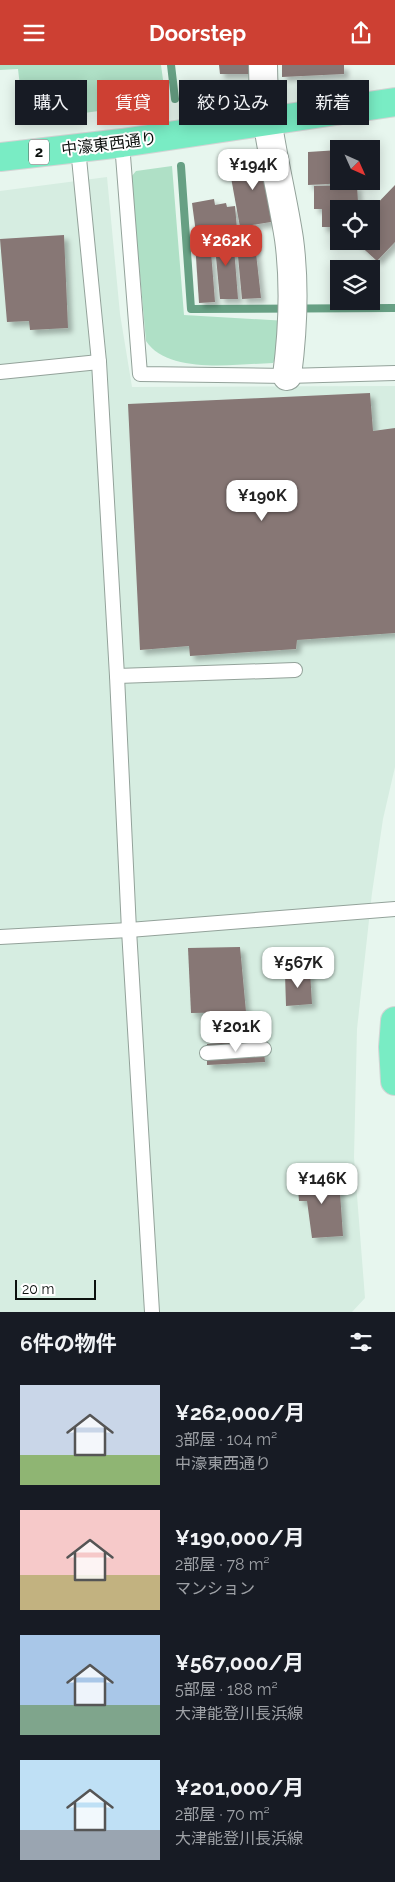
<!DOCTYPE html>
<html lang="ja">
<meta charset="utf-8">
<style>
body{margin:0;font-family:Raleway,"Noto Sans JP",sans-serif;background:#20242c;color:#f1f3f6;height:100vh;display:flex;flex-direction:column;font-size:19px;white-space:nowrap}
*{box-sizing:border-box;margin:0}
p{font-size:16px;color:#9ea1a6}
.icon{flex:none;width:28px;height:28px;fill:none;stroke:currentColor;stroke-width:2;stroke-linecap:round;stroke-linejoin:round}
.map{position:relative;height:1247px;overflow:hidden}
.sheet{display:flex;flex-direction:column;background:#171b24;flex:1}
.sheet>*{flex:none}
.guide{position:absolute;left:15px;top:15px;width:365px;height:45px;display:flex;gap:10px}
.needle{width:32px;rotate:135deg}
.fabs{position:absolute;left:330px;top:75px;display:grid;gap:10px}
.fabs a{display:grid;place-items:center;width:50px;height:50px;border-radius:0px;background:#171b24;box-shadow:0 2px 12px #0003;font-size:25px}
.scale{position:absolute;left:15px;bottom:12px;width:81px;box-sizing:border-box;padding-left:5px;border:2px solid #0c110e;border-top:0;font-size:14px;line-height:18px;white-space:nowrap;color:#0c110e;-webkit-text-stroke:4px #fff;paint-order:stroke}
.price{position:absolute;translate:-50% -42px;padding:0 11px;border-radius:10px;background:#fff;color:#222;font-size:16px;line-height:32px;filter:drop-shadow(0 1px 2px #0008)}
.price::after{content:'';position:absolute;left:50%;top:30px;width:15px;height:11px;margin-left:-8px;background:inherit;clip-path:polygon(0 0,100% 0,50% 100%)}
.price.current{background:#cd4033;color:#fff}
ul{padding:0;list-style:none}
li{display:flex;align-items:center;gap:15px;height:125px;padding:0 20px}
li span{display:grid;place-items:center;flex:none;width:140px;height:100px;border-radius:0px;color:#555}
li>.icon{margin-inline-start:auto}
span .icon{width:60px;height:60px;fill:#fffc;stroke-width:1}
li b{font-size:21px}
h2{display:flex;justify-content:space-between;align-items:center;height:60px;padding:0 20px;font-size:21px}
.tag{padding:0 18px;border-radius:0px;background:#171b24;box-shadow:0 2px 12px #0003;font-size:18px;line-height:45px}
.tag.current{background:#cd4033;color:#fff}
header{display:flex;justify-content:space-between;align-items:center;height:65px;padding:0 20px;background:#cd4033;color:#fff;font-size:22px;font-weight:700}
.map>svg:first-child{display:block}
</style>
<header><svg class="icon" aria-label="menu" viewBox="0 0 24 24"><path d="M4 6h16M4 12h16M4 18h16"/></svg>Doorstep<svg class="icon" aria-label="share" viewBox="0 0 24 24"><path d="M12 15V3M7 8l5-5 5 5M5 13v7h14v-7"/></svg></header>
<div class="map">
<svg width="395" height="1247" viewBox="0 0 395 1247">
<defs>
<filter id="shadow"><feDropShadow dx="4.5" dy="4.5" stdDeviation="2.5" flood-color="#0004"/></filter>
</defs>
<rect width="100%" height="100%" fill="#e7f6ee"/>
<!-- built -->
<polygon fill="#d6ede1" points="107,112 120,249 132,322 395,321 395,702 383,754 372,828 357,964 354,1092 365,1233 352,1247 0,1247 0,126"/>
<!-- green -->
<g fill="#afe0c6">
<polygon points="0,0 161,0 166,37 24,56 18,4 0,5"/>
<path d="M172,101L184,250L287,256L288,270L273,298C237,299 168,310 146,276L131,112L136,106Z"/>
</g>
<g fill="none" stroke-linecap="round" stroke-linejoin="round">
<!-- stream -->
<g stroke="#67a084" stroke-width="8">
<polyline points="171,0 175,34"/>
<polyline points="181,101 191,244 395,243"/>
</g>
</g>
<!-- building -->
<g fill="#877775" filter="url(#shadow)">
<polygon points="219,0 249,0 249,9 220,9"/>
<polygon points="282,0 344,0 344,9 282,12"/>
<polygon points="339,85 339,116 347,116 347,118 308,120 308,87"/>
<polygon points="266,90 277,156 240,162 228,96"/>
<polygon points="357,120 358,137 349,137 349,144 339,144 339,162 322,162 322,144 314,144 314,121"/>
<polygon points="395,120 395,177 377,196 355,176 371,176 371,145"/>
<polygon points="214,134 215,140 226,138 227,142 235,141 237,164 196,168 192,138"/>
<polygon points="64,170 68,263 30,265 29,256 7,257 0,174"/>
<polygon points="233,170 238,234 220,234 214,171"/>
<polygon points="236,170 254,170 261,233 242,234"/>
<polygon points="210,174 215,237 199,238 195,177"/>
<polygon points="370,328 373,366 395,363 395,568 297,575 296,584 190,591 189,581 140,585 128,339"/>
<polygon points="240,882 246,947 191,948 188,883"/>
<polygon points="310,906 312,939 286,941 285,908"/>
<polygon points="263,975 265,997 207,1000 207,979"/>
<polygon points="297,1111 339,1113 343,1171 312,1173 307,1136 299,1136"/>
</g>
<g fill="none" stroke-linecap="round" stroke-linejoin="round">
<defs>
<g id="lane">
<polyline points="122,78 140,309 287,311 395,308"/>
<polyline points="78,83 99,297 117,611 129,865 152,1247"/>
<polyline points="0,307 99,297"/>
<polyline points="117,611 295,605"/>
<polyline points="0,872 129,865 395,844"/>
<polyline points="207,988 264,984"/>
</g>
<path id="street" d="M263,0C263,59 280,115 289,174C295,219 293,265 287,311"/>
<g id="primary">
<polyline points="0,92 122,78 395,37"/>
<polyline points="395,956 393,982 395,1016"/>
</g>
</defs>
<!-- lane casing -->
<use href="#lane" stroke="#93a29a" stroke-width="16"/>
<!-- street casing -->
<use href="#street" stroke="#93a29a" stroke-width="30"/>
<!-- primary casing -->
<use href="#primary" stroke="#d3d4d4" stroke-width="30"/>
<!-- lane -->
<use href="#lane" stroke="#fff" stroke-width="14"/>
<!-- street -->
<use href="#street" stroke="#fff" stroke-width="28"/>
<!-- primary -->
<use href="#primary" stroke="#79ecc4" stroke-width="28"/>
</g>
<g text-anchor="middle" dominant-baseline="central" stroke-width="4" stroke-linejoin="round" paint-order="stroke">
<!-- shield labels -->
<rect fill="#fff" stroke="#555856" stroke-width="1" x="29" y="74.5" width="20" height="25" rx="4"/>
<g font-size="15" font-weight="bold" fill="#0c110e">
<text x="39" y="87">2</text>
</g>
<!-- street labels -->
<g font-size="16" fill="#0c110e" stroke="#fff">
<text transform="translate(109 79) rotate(-7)">中濠東西通り</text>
</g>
</g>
</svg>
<div class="fabs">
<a><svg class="needle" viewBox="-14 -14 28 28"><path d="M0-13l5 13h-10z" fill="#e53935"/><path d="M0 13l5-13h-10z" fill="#9ea1a6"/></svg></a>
<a><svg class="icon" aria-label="locate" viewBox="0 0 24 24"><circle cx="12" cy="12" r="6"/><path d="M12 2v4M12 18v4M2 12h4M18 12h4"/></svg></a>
<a><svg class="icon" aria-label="layers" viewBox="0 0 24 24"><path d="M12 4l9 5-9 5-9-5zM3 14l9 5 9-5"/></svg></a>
</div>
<div class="scale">20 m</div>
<b class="price" style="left:253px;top:126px">¥194K</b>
<b class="price current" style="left:226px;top:202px">¥262K</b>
<b class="price" style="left:262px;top:457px">¥190K</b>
<b class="price" style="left:298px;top:924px">¥567K</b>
<b class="price" style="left:236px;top:988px">¥201K</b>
<b class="price" style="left:322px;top:1140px">¥146K</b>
<div class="guide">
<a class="tag">購入</a>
<a class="tag current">賃貸</a>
<a class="tag">絞り込み</a>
<a class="tag">新着</a>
</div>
</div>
<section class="sheet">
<h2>6件の物件<svg class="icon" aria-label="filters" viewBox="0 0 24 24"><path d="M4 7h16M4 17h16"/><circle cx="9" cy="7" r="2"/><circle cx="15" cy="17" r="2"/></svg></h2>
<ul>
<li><span style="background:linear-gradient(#c9d6e8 70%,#8fb573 0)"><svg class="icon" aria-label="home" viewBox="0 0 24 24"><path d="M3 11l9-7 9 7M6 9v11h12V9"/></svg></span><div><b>¥262,000/月</b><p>3部屋 · 104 m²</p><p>中濠東西通り</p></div></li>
<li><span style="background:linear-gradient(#f6c9c9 65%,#c2b280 0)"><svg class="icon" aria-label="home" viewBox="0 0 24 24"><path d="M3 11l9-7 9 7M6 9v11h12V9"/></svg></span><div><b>¥190,000/月</b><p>2部屋 · 78 m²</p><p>マンション</p></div></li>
<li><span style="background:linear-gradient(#a9c7e8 70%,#7fa58c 0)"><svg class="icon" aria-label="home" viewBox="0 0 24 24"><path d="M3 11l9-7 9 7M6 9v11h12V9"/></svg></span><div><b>¥567,000/月</b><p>5部屋 · 188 m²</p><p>大津能登川長浜線</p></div></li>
<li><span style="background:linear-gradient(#bfe0f5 70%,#9aa5b1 0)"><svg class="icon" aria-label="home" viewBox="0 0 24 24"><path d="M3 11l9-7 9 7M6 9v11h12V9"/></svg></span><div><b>¥201,000/月</b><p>2部屋 · 70 m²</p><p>大津能登川長浜線</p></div></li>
</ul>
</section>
